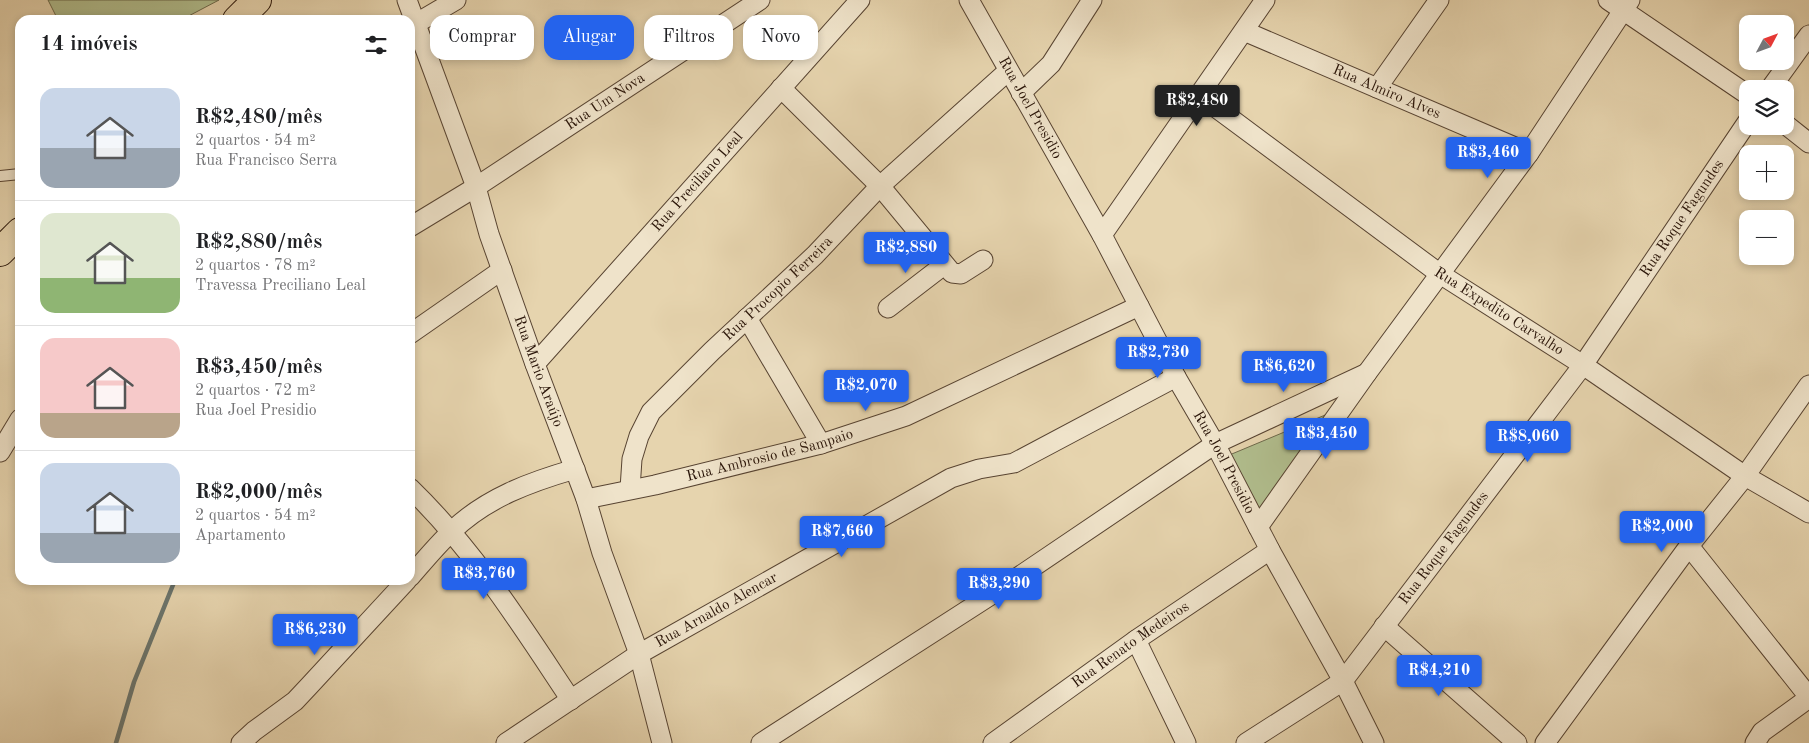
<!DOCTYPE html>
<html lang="pt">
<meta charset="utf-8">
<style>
body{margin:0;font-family:"Old Standard TT",serif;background:#f6f6f6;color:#202124;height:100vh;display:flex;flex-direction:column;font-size:19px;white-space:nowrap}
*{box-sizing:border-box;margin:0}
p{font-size:16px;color:#757577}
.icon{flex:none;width:28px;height:28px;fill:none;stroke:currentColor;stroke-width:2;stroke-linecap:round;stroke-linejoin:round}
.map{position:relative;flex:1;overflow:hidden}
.panel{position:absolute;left:15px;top:15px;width:400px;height:570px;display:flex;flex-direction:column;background:#fff;border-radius:15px;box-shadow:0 2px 8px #0003}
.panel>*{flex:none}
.guide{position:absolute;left:430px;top:15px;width:475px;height:45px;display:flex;gap:10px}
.needle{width:32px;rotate:49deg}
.buttons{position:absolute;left:1739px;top:15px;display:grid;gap:10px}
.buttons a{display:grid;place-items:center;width:55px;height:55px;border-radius:10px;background:#fff;box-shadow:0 2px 8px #0003;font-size:25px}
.price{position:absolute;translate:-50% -42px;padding:0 11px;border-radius:5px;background:#2563eb;color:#fff;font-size:16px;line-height:32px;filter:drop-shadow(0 1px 2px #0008)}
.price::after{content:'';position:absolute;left:50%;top:30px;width:15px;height:11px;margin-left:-8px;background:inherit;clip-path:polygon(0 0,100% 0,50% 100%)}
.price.active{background:#222;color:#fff}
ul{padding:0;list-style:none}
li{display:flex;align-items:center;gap:15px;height:125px;padding:0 25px}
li+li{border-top:1px solid #e0e0e0}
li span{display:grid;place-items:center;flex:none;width:140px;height:100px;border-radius:15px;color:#555}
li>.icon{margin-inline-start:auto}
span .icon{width:60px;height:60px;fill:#fffc;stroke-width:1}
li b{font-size:21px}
h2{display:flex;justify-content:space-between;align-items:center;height:60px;padding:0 25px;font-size:21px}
.tag{padding:0 18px;border-radius:15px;background:#fff;box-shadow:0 2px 8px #0003;font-size:18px;line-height:45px}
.tag.active{background:#2563eb;color:#fff}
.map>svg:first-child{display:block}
</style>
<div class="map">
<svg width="1809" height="743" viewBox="0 0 1809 743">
<rect width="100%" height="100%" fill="#e6d4ae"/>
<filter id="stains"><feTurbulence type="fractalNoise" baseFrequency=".004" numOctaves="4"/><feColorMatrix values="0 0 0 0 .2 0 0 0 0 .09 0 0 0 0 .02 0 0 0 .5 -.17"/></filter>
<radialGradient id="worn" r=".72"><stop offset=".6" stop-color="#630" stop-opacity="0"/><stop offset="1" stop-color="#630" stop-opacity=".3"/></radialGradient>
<!-- green -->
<g fill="#b1be8e" stroke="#6d694b">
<polygon points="48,0 219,0 181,20 58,20"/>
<polygon points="1330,413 1258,510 1227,456"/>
</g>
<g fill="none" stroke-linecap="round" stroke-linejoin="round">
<!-- stream -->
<polyline stroke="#6c766e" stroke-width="4.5" points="116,743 134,682 175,580"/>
<defs>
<polyline id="service" points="0,176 20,174"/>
<g id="minor">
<path id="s1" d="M407,0L476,187L489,234L535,364L586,499L602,553L639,654L662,743"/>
<path id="s2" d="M969,0L1102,235L1176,377L1215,444L1270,550L1343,681L1374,743"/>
<polyline points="1608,0 1748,95"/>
<polyline points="410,27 456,0"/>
<path id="s3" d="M1244,31L1529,153"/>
<polyline points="781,88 880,186 952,273 961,274 983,260"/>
<polyline points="1377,88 1439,0"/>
<polyline points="1770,89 1809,35"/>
<polyline points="1021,93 1051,64 1092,0"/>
<path id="s4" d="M1199,95L1440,274L1583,365L1745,476L1809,513"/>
<polyline points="1785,124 1809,143"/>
<path id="s5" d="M410,227L476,187L760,0"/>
<polyline points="1102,235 1265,0"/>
<polyline points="888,308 944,265"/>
<polyline points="747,318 821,444"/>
<polyline points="410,334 502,270"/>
<path id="s6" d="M535,364L860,0"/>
<polyline points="0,452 20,419"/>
<path d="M410,488C475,551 521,625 571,700"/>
<path id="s7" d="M630,489L632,459L639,436L651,412L712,351L815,255L880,186L1008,71"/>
<path id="s8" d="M586,499L655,485L821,444L906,416L1139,306"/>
<polyline points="1258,527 1367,373 1529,153 1630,0"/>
<polyline points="1689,546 1809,697"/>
<path d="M410,577C424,561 437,545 452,531C486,498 530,482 575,469"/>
<polyline points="1384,626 1517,743"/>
<polyline points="1136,640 1186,743"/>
<polyline points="241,743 254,731 295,701 310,685 407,580"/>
<path id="s9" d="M506,743L639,654L951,478L979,469L1014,463L1176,377"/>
<polyline points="761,743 1005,586 1215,444 1367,373"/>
<path id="s10" d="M993,743L1136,640L1270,550"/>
<path id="s11" d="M1246,743L1343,681L1583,365L1748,121"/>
<polyline points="1545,743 1689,546 1745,476 1809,385"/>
<polyline points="1755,743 1762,732 1809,698"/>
</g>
<g id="primary">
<polyline points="237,20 257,0"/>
<polyline points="0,252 20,232"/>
</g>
</defs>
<!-- service casing -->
<use href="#service" stroke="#584432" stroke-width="12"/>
<!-- minor casing -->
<use href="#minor" stroke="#584432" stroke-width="21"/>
<!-- primary casing -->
<use href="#primary" stroke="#291408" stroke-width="30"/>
<!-- service -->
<use href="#service" stroke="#efe3ca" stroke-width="10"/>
<!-- minor -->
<use href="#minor" stroke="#efe3ca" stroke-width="19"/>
<!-- primary -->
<use href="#primary" stroke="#e6d4ae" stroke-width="28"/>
</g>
<g text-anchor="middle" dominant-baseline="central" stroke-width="5" stroke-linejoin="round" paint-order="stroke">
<!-- street labels -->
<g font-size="15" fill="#291408" stroke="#efe3ca">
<text stroke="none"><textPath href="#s3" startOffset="155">Rua Almiro Alves</textPath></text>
<text stroke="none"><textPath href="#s5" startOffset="232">Rua Um Nova</textPath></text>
<text stroke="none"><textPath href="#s2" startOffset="124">Rua Joel Presidio</textPath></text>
<text stroke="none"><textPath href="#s6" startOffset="244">Rua Preciliano Leal</textPath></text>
<text stroke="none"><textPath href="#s11" startOffset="689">Rua Roque Fagundes</textPath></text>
<text stroke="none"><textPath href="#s7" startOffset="258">Rua Procopio Ferreira</textPath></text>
<text stroke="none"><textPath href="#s4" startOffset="370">Rua Expedito Carvalho</textPath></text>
<text stroke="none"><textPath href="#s1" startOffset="394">Rua Mario Araújo</textPath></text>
<text stroke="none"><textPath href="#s8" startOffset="189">Rua Ambrosio de Sampaio</textPath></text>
<text stroke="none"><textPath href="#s2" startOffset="528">Rua Joel Presidio</textPath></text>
<text stroke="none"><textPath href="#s11" startOffset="282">Rua Roque Fagundes</textPath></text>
<text stroke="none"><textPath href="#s9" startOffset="249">Rua Arnaldo Alencar</textPath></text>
<text stroke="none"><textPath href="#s10" startOffset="169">Rua Renato Medeiros</textPath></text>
</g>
</g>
<rect width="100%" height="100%" filter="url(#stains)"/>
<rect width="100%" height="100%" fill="url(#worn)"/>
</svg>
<div class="buttons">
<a><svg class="needle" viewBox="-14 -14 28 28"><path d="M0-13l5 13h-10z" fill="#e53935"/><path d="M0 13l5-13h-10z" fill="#757577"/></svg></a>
<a><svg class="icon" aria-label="layers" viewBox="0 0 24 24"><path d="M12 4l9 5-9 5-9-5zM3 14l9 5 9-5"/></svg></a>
<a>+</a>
<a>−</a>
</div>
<b class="price active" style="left:1197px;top:127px">R$2,480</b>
<b class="price" style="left:1488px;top:179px">R$3,460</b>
<b class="price" style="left:906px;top:274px">R$2,880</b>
<b class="price" style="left:1158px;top:379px">R$2,730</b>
<b class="price" style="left:1284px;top:393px">R$6,620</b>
<b class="price" style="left:866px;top:412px">R$2,070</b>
<b class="price" style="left:1326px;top:460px">R$3,450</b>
<b class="price" style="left:1528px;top:463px">R$8,060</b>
<b class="price" style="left:1662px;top:553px">R$2,000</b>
<b class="price" style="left:842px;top:558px">R$7,660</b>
<b class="price" style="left:484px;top:600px">R$3,760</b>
<b class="price" style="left:999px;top:610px">R$3,290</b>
<b class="price" style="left:315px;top:656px">R$6,230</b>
<b class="price" style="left:1439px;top:697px">R$4,210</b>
<div class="guide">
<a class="tag">Comprar</a>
<a class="tag active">Alugar</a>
<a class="tag">Filtros</a>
<a class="tag">Novo</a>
</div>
<section class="panel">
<h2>14 imóveis<svg class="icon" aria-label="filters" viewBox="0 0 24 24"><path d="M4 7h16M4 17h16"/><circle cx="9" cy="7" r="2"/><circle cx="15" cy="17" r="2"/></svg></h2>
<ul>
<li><span style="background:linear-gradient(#c9d6e8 60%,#9aa5b1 0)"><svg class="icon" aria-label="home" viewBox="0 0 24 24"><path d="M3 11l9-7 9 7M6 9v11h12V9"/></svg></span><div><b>R$2,480/mês</b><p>2 quartos · 54 m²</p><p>Rua Francisco Serra</p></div></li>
<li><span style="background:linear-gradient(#dfe7d0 65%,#8fb573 0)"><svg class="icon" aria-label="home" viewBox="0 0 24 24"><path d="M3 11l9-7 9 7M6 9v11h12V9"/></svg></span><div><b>R$2,880/mês</b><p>2 quartos · 78 m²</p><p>Travessa Preciliano Leal</p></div></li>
<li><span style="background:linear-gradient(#f6c9c9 75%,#b9a48a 0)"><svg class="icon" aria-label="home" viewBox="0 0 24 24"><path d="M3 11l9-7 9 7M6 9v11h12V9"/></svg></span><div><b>R$3,450/mês</b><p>2 quartos · 72 m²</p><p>Rua Joel Presidio</p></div></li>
<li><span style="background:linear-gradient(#c9d6e8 70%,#9aa5b1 0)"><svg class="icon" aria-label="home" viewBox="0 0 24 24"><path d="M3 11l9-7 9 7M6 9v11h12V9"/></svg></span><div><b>R$2,000/mês</b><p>2 quartos · 54 m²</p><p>Apartamento</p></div></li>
</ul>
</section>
</div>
